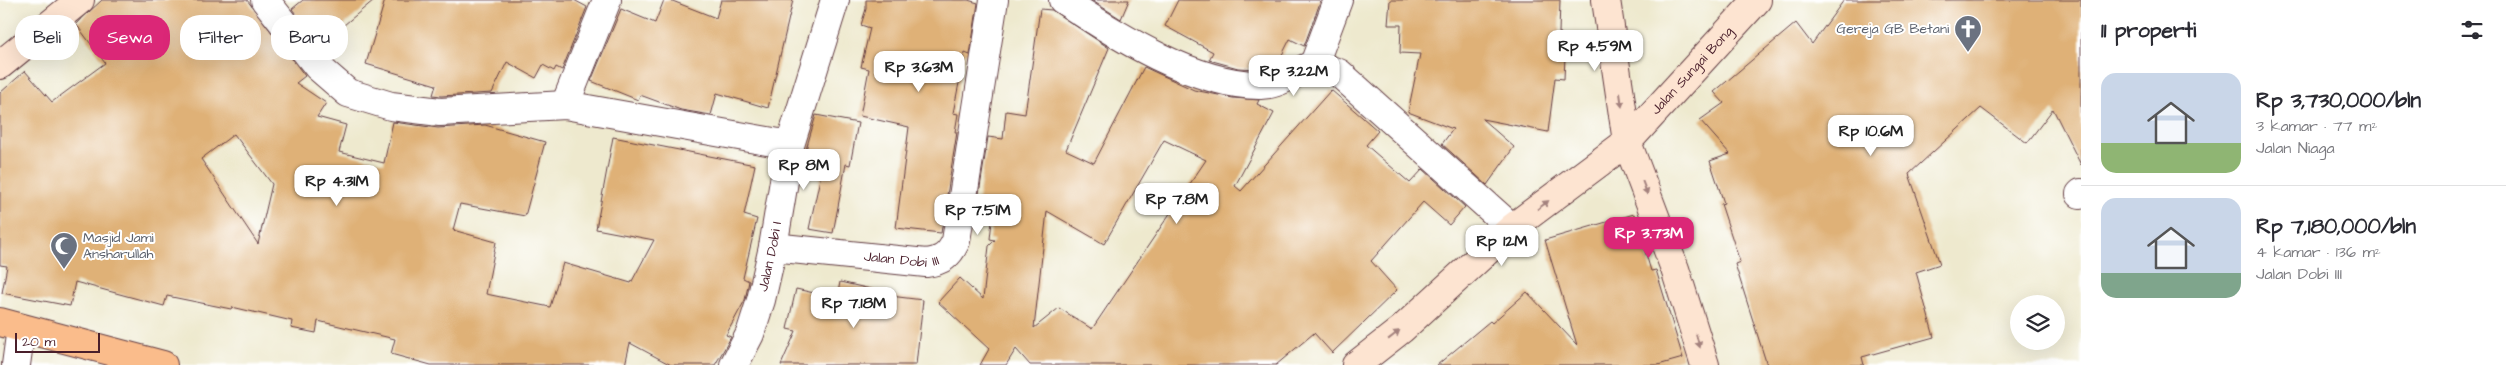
<!DOCTYPE html>
<html lang="id">
<meta charset="utf-8">
<style>
body{margin:0;font-family:"Architects Daughter",sans-serif;background:#f7f7f7;color:#2b2b33;height:100vh;display:flex;flex-direction:column;font-size:19px;white-space:nowrap}
*{box-sizing:border-box;margin:0}
p{font-size:16px;color:#7c7c81}
.icon{flex:none;width:28px;height:28px;fill:none;stroke:currentColor;stroke-width:2;stroke-linecap:round;stroke-linejoin:round}
.map{position:relative;flex:1;overflow:hidden}
.panel{display:flex;flex-direction:column;background:#fff;width:425px}
.panel>*{flex:none}
.hud{position:absolute;left:15px;top:15px;width:475px;height:45px;display:flex;gap:10px}
.buttons{position:absolute;left:2010px;top:295px;display:grid;gap:10px}
.buttons a{display:grid;place-items:center;width:55px;height:55px;border-radius:50%;background:#fff;box-shadow:0 5px 20px #0002;font-size:25px}
.scale{position:absolute;left:15px;bottom:12px;width:85px;box-sizing:border-box;padding-left:5px;border:2px solid #4a1f2b;border-top:0;font-size:14px;line-height:18px;white-space:nowrap;color:#4a1f2b;-webkit-text-stroke:4px #fff;paint-order:stroke}
.price{position:absolute;translate:-50% -42px;padding:0 11px;border-radius:10px;background:#fff;color:#222;font-size:16px;line-height:32px;filter:drop-shadow(0 1px 2px #0008)}
.price::after{content:'';position:absolute;left:50%;top:30px;width:15px;height:11px;margin-left:-8px;background:inherit;clip-path:polygon(0 0,100% 0,50% 100%)}
.price.active{background:#db2777;color:#fff}
ul{padding:0;list-style:none}
li{display:flex;align-items:center;gap:15px;height:125px;padding:0 20px}
li+li{border-top:1px solid #e1e1e2}
li span{display:grid;place-items:center;flex:none;width:140px;height:100px;border-radius:15px;color:#555}
li>.icon{margin-inline-start:auto}
span .icon{width:60px;height:60px;fill:#fffc;stroke-width:1}
li b{font-size:21px}
h2{display:flex;justify-content:space-between;align-items:center;height:60px;padding:0 20px;font-size:21px}
.tag{padding:0 18px;border-radius:20px;background:#fff;box-shadow:0 5px 20px #0002;font-size:18px;line-height:45px}
.tag.active{background:#db2777;color:#fff}
main{display:flex;flex:1;min-height:0}
.map>svg:first-child{display:block}
</style>
<main>
<div class="map">
<svg width="2081" height="365" viewBox="0 0 2081 365">
<rect width="100%" height="100%" fill="#fff"/>
<filter id="ink" filterUnits="userSpaceOnUse"><feTurbulence type="fractalNoise" baseFrequency=".02" numOctaves="2"/><feDisplacementMap in="SourceGraphic" scale="10" xChannelSelector="R" yChannelSelector="G"/><feConvolveMatrix kernelMatrix="1 2 1 2 8 2 1 2 1" color-interpolation-filters="sRGB"/></filter>
<filter id="wash" filterUnits="userSpaceOnUse"><feTurbulence type="fractalNoise" baseFrequency=".0096" numOctaves="4" result="noise"/><feDisplacementMap in="SourceGraphic" scale="20" xChannelSelector="R" yChannelSelector="G"/><feGaussianBlur stdDeviation="1.12" result="paint"/><feColorMatrix in="noise" values="0 0 0 0 0 0 0 0 0 0 0 0 0 0 0 0 0 1.4 0 .05"/><feComposite in="paint" operator="in"/></filter>
<g filter="url(#wash)">
<rect width="100%" height="100%" fill="#eee9ce"/>
<g id="blocks">
<!-- building -->
<g fill="#dfb177" fill-rule="evenodd">
<path d="M102,0H247L305,76L296,83L326,103L317,117L346,125L339,152L384,163L393,122L438,128L485,125L545,142L525,216L460,204L453,230L496,242L486,294L550,307L563,263L631,283L654,240L596,229L613,137L755,165L744,215L757,219L743,278L749,281L745,300L726,335L731,337L726,346L715,365H671L630,343L625,365H431L391,354L395,339L318,321L316,333L291,328L292,321L232,307L231,309L167,296L164,306L75,282L70,306L2,293L7,266L0,265V93L25,71L52,102L105,63L76,24ZM234,134L272,184L258,244L201,159Z"/>
<polygon points="303,0 374,0 320,45 292,9"/>
<polygon points="385,0 574,0 587,7 562,70 556,67 554,71 543,65 536,78 507,62 492,93 441,96 433,95 436,85 366,64"/>
<polygon points="664,0 670,0 716,18 721,0 793,0 768,108 717,93 711,115 681,110 640,95 638,100 591,81 621,9 655,23"/>
<polygon points="866,0 968,0 978,3 970,55 965,53 953,113 958,114 955,132 957,132 941,233 896,228 909,127 860,116 869,69 861,67 870,28 861,25 866,9"/>
<polygon points="1091,0 1129,0 1121,19"/>
<polygon points="1178,0 1321,0 1304,46 1290,39 1277,65 1261,69 1238,68 1209,60 1213,52 1165,26"/>
<polygon points="1390,0 1560,0 1559,33 1561,33 1560,56 1565,56 1564,79 1555,78 1548,132 1482,119 1514,147 1487,185 1442,144 1453,129 1408,112 1420,54 1400,53 1401,25 1388,25"/>
<polygon points="1844,0 2081,0 2081,165 2053,109 2027,143 1981,108 1909,174 1940,264 1916,272 1934,337 1862,357 1864,365 1767,365 1735,264 1740,262 1721,204 1724,203 1710,161 1730,154 1700,120 1724,103 1714,92 1796,23 1812,44"/>
<path d="M1040,9L1052,10L1109,48L1066,150L1094,163L1144,67L1194,90L1233,98L1259,100L1257,104L1274,113L1235,186L1241,191L1331,90L1378,131L1366,145L1410,183L1423,169L1465,207L1449,225L1423,202L1371,261L1397,290L1332,353L1314,333L1276,365H1030L1016,349L1006,365H980L989,349L938,302L960,278L983,299L989,246L995,240L990,239L992,221L975,219L988,137L1003,139L1006,111L1025,114ZM1164,140L1206,160L1092,329L1059,308L1034,328L1047,211L1104,244Z"/>
<polygon points="816,115 858,123 850,165 846,164 833,233 809,229 826,151 821,158 805,153"/>
<polygon points="1634,214 1651,271 1656,270 1683,358 1658,365 1437,365 1490,321 1492,323 1527,292 1577,345 1545,240"/>
<polygon points="840,282 875,290 874,294 923,300 916,365 781,365 796,331 787,329 796,289 837,298"/>
</g>
</g>
</g>
<g filter="url(#ink)">
<use href="#blocks" fill-opacity="0" stroke="#633d43" stroke-width="1"/>
<g fill="none" stroke-linecap="round" stroke-linejoin="round">
<defs>
<g id="street">
<polyline points="265,0 318,67 348,93 391,106 440,112 565,105 790,145"/>
<path d="M1063,0C1115,35 1196,86 1261,85C1279,85 1297,71 1314,64L1339,73L1512,228"/>
<polyline points="1314,64 1338,0"/>
<polyline points="565,105 607,0"/>
<polyline points="2080,194 2081,193"/>
<path id="s1" d="M773,247L926,263C942,261 949,256 956,241L994,0"/>
<polyline points="16,365 21,328"/>
<path id="s2" d="M734,365L750,334L761,300L773,247L790,145L835,0"/>
</g>
<g id="secondary">
<polyline points="1606,0 1627,142 1675,269 1705,365"/>
<polyline points="0,65 80,0"/>
<path id="s3" d="M1356,365L1402,329L1512,228L1627,142L1757,0"/>
</g>
<polyline id="primary" points="0,322 163,365"/>
</defs>
<!-- street casing -->
<use href="#street" stroke="#633d43" stroke-width="30"/>
<!-- secondary casing -->
<use href="#secondary" stroke="#633d43" stroke-width="30"/>
<!-- primary casing -->
<use href="#primary" stroke="#633d43" stroke-width="30"/>
<!-- street -->
<use href="#street" stroke="#fff" stroke-width="28"/>
<!-- secondary -->
<use href="#secondary" stroke="#fde4d1" stroke-width="28"/>
<!-- primary -->
<use href="#primary" stroke="#fabc8b" stroke-width="28"/>
</g>
<!-- one-way arrows -->
<defs><path id="oneway-solid" d="M-6-.8H1V-3.2L6.5 0L1 3.2V.8H-6Z" transform="scale(1.25)"/></defs>
<g fill="#a4827e">
<use href="#oneway-solid" transform="translate(1621 100) rotate(82)"/>
<use href="#oneway-solid" transform="translate(1645 188) rotate(69)"/>
<use href="#oneway-solid" transform="translate(1543 205) rotate(-37)"/>
<use href="#oneway-solid" transform="translate(1394 335) rotate(-38)"/>
<use href="#oneway-solid" transform="translate(1698 341) rotate(73)"/>
</g>
</g>
<!-- icons -->
<defs>
<symbol id="church-pin" viewBox="-11 -11 22 30"><path d="M0 17L-7.5 6A9.5 9.5 0 1 1 7.5 6Z" fill="#6b7280" stroke="#fff"/><path d="M-1.2-6h2.4v3.5h3.3v2.4h-3.3V6h-2.4V-.1h-3.3v-2.4h3.3Z" fill="#fff"/></symbol>
<symbol id="mosque-pin" viewBox="-11 -11 22 30"><path d="M0 17L-7.5 6A9.5 9.5 0 1 1 7.5 6Z" fill="#6b7280" stroke="#fff"/><path d="M3.5-4.9A6 6 0 1 0 3.5 4.9A5 5 0 1 1 3.5-4.9Z" fill="#fff"/></symbol>
</defs>
<g fill-rule="evenodd">
<use href="#church-pin" x="1952" y="13" width="32" height="43"/>
<use href="#mosque-pin" x="48" y="230" width="32" height="43"/>
</g>
<g text-anchor="middle" dominant-baseline="central" stroke-width="4" stroke-linejoin="round" paint-order="stroke">
<!-- worship labels -->
<g font-size="14" fill="#5b616d" stroke="#fff" text-anchor="end">
<text x="1949" y="29">Gereja GB Betani</text>
<text x="83" y="238" text-anchor="start">Masjid Jami<tspan x="83" dy="16">Ansharullah</tspan></text>
</g>
<!-- street labels -->
<g font-size="14" fill="#4a1f2b" stroke="#fff">
<text stroke="none"><textPath href="#s3" startOffset="448">Jalan Sungai Bong</textPath></text>
<text stroke="none"><textPath href="#s2" startOffset="115">Jalan Dobi I</textPath></text>
<text stroke="none"><textPath href="#s1" startOffset="129">Jalan Dobi III</textPath></text>
</g>
</g>
</svg>
<div class="buttons">
<a><svg class="icon" aria-label="layers" viewBox="0 0 24 24"><path d="M12 4l9 5-9 5-9-5zM3 14l9 5 9-5"/></svg></a>
</div>
<div class="scale">20 m</div>
<b class="price" style="left:1595px;top:72px">Rp 4.59M</b>
<b class="price" style="left:919px;top:93px">Rp 3.63M</b>
<b class="price" style="left:1294px;top:97px">Rp 3.22M</b>
<b class="price" style="left:1871px;top:157px">Rp 10.6M</b>
<b class="price" style="left:804px;top:191px">Rp 8M</b>
<b class="price" style="left:337px;top:207px">Rp 4.31M</b>
<b class="price" style="left:1177px;top:225px">Rp 7.8M</b>
<b class="price" style="left:978px;top:236px">Rp 7.51M</b>
<b class="price active" style="left:1649px;top:259px">Rp 3.73M</b>
<b class="price" style="left:1502px;top:267px">Rp 12M</b>
<b class="price" style="left:854px;top:329px">Rp 7.18M</b>
<div class="hud">
<a class="tag">Beli</a>
<a class="tag active">Sewa</a>
<a class="tag">Filter</a>
<a class="tag">Baru</a>
</div>
</div>
<section class="panel">
<h2>11 properti<svg class="icon" aria-label="filters" viewBox="0 0 24 24"><path d="M4 7h16M4 17h16"/><circle cx="9" cy="7" r="2"/><circle cx="15" cy="17" r="2"/></svg></h2>
<ul>
<li><span style="background:linear-gradient(#c9d6e8 70%,#8fb573 0)"><svg class="icon" aria-label="home" viewBox="0 0 24 24"><path d="M3 11l9-7 9 7M6 9v11h12V9"/></svg></span><div><b>Rp 3,730,000/bln</b><p>3 kamar · 77 m²</p><p>Jalan Niaga</p></div></li>
<li><span style="background:linear-gradient(#c9d6e8 75%,#7fa58c 0)"><svg class="icon" aria-label="home" viewBox="0 0 24 24"><path d="M3 11l9-7 9 7M6 9v11h12V9"/></svg></span><div><b>Rp 7,180,000/bln</b><p>4 kamar · 136 m²</p><p>Jalan Dobi III</p></div></li>
</ul>
</section>
</main>
